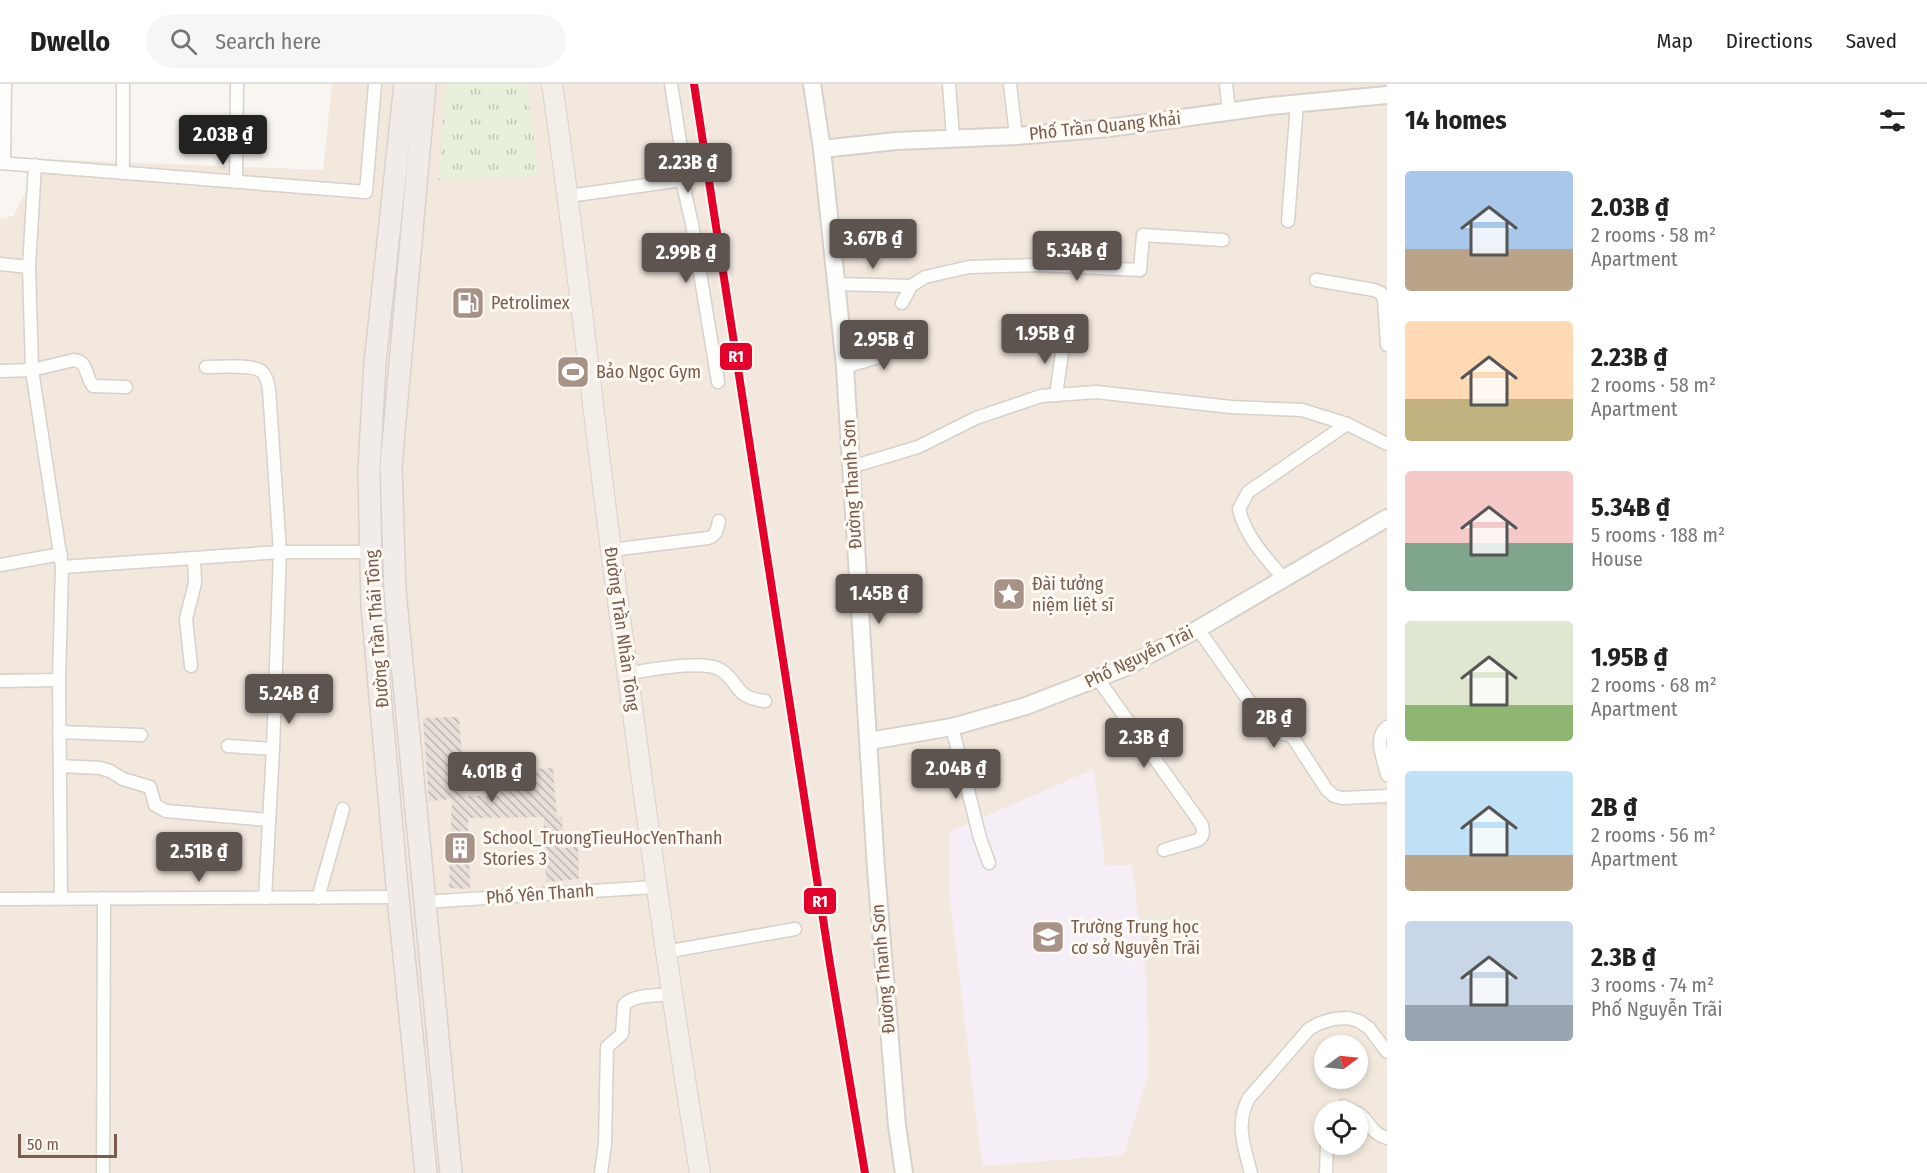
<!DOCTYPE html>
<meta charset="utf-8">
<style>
body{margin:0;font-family:"Fira Sans Condensed",sans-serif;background:#f6f6f6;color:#222;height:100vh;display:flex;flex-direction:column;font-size:22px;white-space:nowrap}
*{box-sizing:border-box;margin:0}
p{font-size:20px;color:#767676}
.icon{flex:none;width:33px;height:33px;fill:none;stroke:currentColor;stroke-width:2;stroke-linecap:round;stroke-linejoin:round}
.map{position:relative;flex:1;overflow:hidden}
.details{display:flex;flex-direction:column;background:#fff;width:540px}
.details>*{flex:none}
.needle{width:39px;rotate:75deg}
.tools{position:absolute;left:1314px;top:951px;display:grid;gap:12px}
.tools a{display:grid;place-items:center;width:54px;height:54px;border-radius:50%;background:#fff;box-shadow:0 3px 9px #0003;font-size:30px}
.scale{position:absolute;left:18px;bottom:15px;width:99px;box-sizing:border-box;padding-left:6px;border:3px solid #7a5c4d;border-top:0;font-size:16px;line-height:21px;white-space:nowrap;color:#7a5c4d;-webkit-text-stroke:4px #fffaf3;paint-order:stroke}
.price{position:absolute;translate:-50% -51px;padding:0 14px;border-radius:6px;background:#5d544f;color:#fff;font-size:20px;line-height:39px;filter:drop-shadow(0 2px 3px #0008)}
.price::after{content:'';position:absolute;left:50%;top:36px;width:18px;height:14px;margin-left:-9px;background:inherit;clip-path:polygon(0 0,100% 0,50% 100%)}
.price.on{background:#222;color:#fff}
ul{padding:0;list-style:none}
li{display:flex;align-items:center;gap:18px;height:150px;padding:0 18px}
li span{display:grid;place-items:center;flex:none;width:168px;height:120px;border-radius:6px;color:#555}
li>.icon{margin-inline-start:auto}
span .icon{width:72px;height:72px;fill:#fffc;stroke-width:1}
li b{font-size:26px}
h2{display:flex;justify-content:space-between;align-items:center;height:72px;padding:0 18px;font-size:26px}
header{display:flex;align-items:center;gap:36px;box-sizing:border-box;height:84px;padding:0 30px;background:#fff;border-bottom:2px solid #e0e0e0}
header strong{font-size:28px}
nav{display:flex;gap:33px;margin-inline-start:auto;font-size:21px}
.search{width:420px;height:54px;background:#f6f6f6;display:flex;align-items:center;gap:15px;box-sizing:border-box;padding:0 21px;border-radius:33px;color:#767676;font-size:22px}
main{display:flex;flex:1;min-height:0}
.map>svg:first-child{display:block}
</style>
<header>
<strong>Dwello</strong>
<div class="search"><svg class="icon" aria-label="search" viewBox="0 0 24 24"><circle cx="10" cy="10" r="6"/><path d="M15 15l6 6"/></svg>Search here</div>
<nav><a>Map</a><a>Directions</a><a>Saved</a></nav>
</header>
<main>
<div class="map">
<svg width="1387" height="1089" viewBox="0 0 1387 1089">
<defs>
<pattern id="park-tufts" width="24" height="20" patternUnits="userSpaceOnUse" patternTransform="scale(1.5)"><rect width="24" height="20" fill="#e7f0db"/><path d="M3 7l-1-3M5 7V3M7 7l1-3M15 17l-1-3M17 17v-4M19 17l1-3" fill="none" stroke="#c0c6b4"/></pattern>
<pattern id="building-back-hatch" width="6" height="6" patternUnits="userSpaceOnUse" patternTransform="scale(1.5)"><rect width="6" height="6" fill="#e6ded7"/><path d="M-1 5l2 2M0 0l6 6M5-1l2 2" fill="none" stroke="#bfb7b1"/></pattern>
</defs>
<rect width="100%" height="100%" fill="#f9f5f0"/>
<!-- residential -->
<path fill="#f2e8de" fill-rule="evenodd" d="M332,0H1387V1089H0V135L14,132L40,75L323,86ZM1324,962H1358V994H1324ZM1324,1028H1358V1060H1324Z"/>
<!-- education -->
<polygon fill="#f6eef6" points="1094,685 1105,781 1132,781 1147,899 1148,991 1124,1071 982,1082 949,807 949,748"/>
<!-- park -->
<polygon fill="url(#park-tufts)" points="446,0 526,0 539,92 438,96"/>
<!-- building -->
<polygon fill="url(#building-back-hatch)" points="459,633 465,712 499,712 498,687 553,684 557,733 562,733 563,764 578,763 579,795 546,798 544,733 468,734 470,805 449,804 452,715 429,717 423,634"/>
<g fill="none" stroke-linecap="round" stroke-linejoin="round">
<defs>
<g id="minor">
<polyline points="123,0 123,89"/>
<polyline points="949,0 953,53"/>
<polyline points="1010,0 1016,52"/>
<polyline points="1226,0 1229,28"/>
<polyline points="0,79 366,108 375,0"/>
<polyline points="4,79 5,0"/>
<polyline points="682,96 692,140 718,298"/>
<polyline points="236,98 237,0"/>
<polyline points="569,112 682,96 682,70 671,0"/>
<polyline points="1288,137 1297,19"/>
<polyline points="0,180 29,183 32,286 62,483 59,596 61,814"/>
<polyline points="29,183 35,81"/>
<polyline points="1316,196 1374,206 1381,209 1384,215 1387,261"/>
<polyline points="836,200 911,202"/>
<polyline points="902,219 911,202 925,193 969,183 1038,181 1140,186 1143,151 1223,156"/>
<path d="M206,283C219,283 251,280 261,287C266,291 268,299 269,305L280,468L273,665L265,814"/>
<polyline points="845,283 878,273 893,250"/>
<path d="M0,287L32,286L74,276C89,278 85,293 93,302L126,303"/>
<polyline points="1056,311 1064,255"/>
<polyline points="851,383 918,363 976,334 1041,312 1096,308 1231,323 1302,326 1347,340 1387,360"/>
<path d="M611,466L708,454C717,451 717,445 719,437"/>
<polyline points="0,481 61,470"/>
<polyline points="62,483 280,468 371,468"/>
<path d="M1284,495C1266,474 1245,452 1239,425L1248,408L1347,340"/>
<polyline points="1198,545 1271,648 1290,651 1293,654 1327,706 1334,712 1342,714 1387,712"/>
<polyline points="191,582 186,535 195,499 194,474"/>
<path d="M629,589C650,586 704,575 721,586C742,601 733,613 765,617"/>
<path d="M1098,595L1202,741C1203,748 1204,752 1198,756L1164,766"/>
<polyline points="0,597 59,596"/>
<polyline points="952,643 980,754 989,779"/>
<path d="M1387,643C1373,653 1384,676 1387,691"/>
<polyline points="59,648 141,651"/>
<polyline points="228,662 273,665"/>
<polyline points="60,682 100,684 110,687 123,695 150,703 155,721 166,727 269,736"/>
<polyline points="318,814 343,725"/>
<polyline points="0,815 398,813"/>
<polyline points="424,818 655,803"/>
<polyline points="665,868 795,845"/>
<polyline points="1344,1022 1354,1028"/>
<path d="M1358,1029C1370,1037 1370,1049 1387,1054"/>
<polyline points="103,1089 104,814"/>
<path d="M601,1089L605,1060L607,963L622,950L624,921C634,910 656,912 671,910"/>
<path d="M1251,1089C1244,1063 1235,1039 1249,1014L1309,945L1320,939L1334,935L1348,934L1359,937L1369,944L1387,968"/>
<polyline points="1326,1089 1327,1060"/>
</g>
<g id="tertiary">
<polyline points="812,0 822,65 845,283 876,785 897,1042 904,1089"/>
<polyline points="822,65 896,57 1016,52 1109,44 1270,22 1387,11"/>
<polyline points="869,657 952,643 1026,622 1124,584 1198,545 1387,434"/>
</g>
<path id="primary" d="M552,0C575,155 591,311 611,466C639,674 666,882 700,1089"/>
<g id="trunk">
<polyline points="405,0 375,279 369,387 372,522 398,813 426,1089"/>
<polyline points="425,0 391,382 395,507 451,1089"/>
</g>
</defs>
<!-- minor casing -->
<use href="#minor" stroke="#d7d1cb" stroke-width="15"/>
<!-- tertiary casing -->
<use href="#tertiary" stroke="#d7d1cb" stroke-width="20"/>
<!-- primary casing -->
<use href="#primary" stroke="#dad1cc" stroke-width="22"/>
<!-- trunk casing -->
<use href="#trunk" stroke="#dad1cc" stroke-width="24"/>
<!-- minor -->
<use href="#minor" stroke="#fefefd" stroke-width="12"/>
<!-- tertiary -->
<use href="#tertiary" stroke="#fefefd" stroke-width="16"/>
<!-- primary -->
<use href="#primary" stroke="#f3eee8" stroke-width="20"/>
<!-- trunk -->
<use href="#trunk" stroke="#f2ece8" stroke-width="21"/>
<defs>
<polyline id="rail-1" points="694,0 830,880 865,1089"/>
</defs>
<!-- rail-1 casing -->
<use href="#rail-1" stroke="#fffaf3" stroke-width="12"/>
<!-- rail-1 -->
<use href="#rail-1" stroke="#e4002b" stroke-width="8"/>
</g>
<!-- icons -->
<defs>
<symbol id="fuel-square" viewBox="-11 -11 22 22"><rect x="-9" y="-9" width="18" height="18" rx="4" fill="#a69286" stroke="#fffaf3"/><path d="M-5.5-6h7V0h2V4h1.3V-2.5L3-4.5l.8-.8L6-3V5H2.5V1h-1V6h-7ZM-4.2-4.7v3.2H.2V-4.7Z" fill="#fff"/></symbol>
<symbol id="stadium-square" viewBox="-11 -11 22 22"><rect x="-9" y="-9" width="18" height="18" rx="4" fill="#a69286" stroke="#fffaf3"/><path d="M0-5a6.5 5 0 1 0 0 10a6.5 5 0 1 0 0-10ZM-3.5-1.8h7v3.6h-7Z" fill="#fff"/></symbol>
<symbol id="sight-square" viewBox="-11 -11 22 22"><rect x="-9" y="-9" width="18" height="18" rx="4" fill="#a69286" stroke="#fffaf3"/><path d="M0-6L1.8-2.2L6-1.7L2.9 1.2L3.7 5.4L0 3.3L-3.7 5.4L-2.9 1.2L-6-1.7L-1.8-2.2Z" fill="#fff"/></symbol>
<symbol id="building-square" viewBox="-11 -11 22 22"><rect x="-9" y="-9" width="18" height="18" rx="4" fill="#a69286" stroke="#fffaf3"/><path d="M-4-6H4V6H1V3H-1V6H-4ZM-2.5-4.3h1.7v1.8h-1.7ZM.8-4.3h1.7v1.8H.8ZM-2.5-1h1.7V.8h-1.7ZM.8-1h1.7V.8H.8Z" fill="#fff"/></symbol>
<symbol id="school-square" viewBox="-11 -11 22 22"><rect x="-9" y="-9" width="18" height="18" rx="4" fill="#a69286" stroke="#fffaf3"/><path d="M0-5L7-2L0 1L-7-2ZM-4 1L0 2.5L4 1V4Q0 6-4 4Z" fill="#fff"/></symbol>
</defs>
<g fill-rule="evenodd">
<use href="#fuel-square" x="449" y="200" width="38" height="38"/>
<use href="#stadium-square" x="554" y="269" width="38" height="38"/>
<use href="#sight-square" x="990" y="491" width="38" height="38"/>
<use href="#building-square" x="441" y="745" width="38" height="38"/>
<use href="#school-square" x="1029" y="834" width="38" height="38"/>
</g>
<g text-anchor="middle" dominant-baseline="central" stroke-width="6" stroke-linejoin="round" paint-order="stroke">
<!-- street labels -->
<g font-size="18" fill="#7a5c4d" stroke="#fffaf3">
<text transform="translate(1105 42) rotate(-6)">Phố Trần Quang Khải</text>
<text transform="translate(852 400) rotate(-93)">Đường Thanh Sơn</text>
<text transform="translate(377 545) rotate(-94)">Đường Trần Thái Tông</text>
<text transform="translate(622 545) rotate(82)">Đường Trần Nhân Tông</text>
<text transform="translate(1139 573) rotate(-26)">Phố Nguyễn Trãi</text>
<text transform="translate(540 810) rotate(-4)">Phố Yên Thanh</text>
<text transform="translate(883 885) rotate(-95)">Đường Thanh Sơn</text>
</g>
<!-- poi labels -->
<g font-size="18" fill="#7a5c4d" stroke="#fffaf3" text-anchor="start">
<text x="491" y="219">Petrolimex</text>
<text x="596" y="288">Bảo Ngọc Gym</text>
<text x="1032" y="500">Đài tưởng<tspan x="1032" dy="21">niệm liệt sĩ</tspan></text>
<text x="483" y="754">School_TruongTieuHocYenThanh<tspan x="483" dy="21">Stories 3</tspan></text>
<text x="1071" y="843">Trường Trung học<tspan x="1071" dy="21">cơ sở Nguyễn Trãi</tspan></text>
</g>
</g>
<g stroke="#fffaf3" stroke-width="2">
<rect x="719" y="258" width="34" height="29" rx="6" fill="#e4002b"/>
<rect x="803" y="803" width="34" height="28" rx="6" fill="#e4002b"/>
</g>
<g font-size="16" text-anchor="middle" font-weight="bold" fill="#fff">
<text x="736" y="278">R1</text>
<text x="820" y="823">R1</text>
</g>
</svg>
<div class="tools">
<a><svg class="needle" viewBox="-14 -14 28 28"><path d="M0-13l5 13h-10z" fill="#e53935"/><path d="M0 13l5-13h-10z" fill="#767676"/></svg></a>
<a><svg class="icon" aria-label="locate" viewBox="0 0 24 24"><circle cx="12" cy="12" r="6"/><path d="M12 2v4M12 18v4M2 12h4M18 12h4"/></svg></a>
</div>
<div class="scale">50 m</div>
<b class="price on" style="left:223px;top:82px">2.03B ₫</b>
<b class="price" style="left:688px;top:110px">2.23B ₫</b>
<b class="price" style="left:873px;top:186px">3.67B ₫</b>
<b class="price" style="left:1077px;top:198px">5.34B ₫</b>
<b class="price" style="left:686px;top:200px">2.99B ₫</b>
<b class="price" style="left:1045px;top:281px">1.95B ₫</b>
<b class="price" style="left:884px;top:287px">2.95B ₫</b>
<b class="price" style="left:879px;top:541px">1.45B ₫</b>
<b class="price" style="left:289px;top:641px">5.24B ₫</b>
<b class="price" style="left:1274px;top:665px">2B ₫</b>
<b class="price" style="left:1144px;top:685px">2.3B ₫</b>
<b class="price" style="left:956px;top:716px">2.04B ₫</b>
<b class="price" style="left:492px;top:719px">4.01B ₫</b>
<b class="price" style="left:199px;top:799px">2.51B ₫</b>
</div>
<section class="details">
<h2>14 homes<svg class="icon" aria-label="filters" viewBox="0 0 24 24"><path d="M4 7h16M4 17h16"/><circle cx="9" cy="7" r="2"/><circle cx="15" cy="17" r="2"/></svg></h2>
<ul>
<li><span style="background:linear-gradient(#a9c7e8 65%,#b9a48a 0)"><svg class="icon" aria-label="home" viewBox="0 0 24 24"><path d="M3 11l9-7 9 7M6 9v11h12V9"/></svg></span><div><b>2.03B ₫</b><p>2 rooms · 58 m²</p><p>Apartment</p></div></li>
<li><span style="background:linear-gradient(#ffd9b3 65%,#c2b280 0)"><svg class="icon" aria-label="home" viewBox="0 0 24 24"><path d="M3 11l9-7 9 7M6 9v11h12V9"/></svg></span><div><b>2.23B ₫</b><p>2 rooms · 58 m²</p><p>Apartment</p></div></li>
<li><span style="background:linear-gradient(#f6c9c9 60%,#7fa58c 0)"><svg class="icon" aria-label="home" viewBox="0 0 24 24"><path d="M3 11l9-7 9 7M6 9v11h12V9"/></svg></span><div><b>5.34B ₫</b><p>5 rooms · 188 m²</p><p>House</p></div></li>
<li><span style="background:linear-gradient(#dfe7d0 70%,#8fb573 0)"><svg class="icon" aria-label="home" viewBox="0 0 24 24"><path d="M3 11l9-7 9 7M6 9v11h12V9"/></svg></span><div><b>1.95B ₫</b><p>2 rooms · 68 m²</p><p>Apartment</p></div></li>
<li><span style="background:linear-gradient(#bfe0f5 70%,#b9a48a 0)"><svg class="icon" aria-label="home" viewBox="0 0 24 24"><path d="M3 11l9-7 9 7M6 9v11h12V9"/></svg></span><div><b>2B ₫</b><p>2 rooms · 56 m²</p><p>Apartment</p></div></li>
<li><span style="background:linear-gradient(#c9d6e8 70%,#9aa5b1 0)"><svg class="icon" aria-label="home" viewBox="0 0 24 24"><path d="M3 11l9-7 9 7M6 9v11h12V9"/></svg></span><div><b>2.3B ₫</b><p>3 rooms · 74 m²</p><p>Phố Nguyễn Trãi</p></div></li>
</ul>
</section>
</main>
